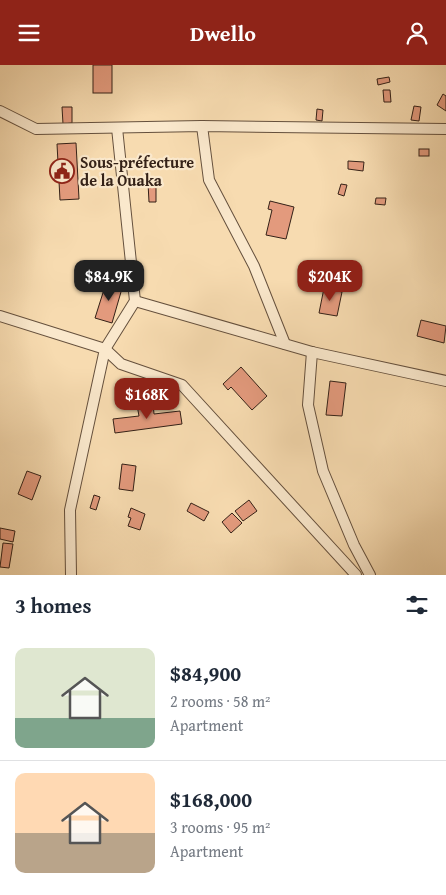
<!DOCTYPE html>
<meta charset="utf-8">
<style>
body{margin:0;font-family:"Gentium Book Plus",serif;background:#f6f6f7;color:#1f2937;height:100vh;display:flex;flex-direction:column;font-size:19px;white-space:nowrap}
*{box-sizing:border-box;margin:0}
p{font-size:16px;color:#747a83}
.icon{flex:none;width:28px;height:28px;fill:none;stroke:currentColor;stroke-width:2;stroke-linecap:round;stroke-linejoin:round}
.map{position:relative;height:510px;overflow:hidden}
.side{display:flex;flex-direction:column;background:#fff;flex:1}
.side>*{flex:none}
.price{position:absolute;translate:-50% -42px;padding:0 11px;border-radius:10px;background:#8f2418;color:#fff;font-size:16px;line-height:32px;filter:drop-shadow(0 1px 2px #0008)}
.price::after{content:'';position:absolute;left:50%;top:30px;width:15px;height:11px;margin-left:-8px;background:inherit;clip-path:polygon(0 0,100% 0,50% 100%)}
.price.active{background:#222;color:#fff}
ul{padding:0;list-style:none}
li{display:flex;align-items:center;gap:15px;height:125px;padding:0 15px}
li+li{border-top:1px solid #e0e1e3}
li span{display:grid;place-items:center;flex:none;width:140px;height:100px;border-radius:10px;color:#555}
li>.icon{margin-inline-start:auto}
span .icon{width:60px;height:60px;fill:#fffc;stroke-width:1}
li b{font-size:21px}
h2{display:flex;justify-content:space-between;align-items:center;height:60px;padding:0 15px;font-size:21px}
header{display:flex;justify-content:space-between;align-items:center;height:65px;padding:0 15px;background:#8f2418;color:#fff;font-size:22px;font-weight:700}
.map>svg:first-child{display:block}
</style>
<header><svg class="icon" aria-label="menu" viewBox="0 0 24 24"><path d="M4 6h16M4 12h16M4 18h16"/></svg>Dwello<svg class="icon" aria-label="person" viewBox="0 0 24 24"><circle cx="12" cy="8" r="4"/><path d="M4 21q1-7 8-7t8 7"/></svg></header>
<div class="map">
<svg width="446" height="510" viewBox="0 0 446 510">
<rect width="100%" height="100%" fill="#f7dbb0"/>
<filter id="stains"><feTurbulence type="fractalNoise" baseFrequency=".004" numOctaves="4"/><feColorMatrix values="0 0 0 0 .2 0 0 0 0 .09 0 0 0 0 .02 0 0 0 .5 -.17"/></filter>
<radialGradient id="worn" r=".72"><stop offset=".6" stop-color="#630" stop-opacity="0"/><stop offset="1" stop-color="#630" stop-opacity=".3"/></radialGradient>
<!-- building -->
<g fill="#e39a7d" stroke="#342117">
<rect x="93" y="0" width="19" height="28"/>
<polygon points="389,12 390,17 378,20 377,14"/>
<polygon points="383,25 390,25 391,37 384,37"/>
<polygon points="443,29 446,31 446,46 437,40"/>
<polygon points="414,41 421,42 419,56 411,55"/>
<polygon points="62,42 72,42 72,58 63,59"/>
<polygon points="317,44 323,45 322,56 316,55"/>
<polygon points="76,78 79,134 60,135 57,79"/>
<rect x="419" y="84" width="10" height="7"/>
<polygon points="348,96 364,97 363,106 348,104"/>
<polygon points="156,117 156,137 149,137 148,118"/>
<polygon points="341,119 347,120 344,131 338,129"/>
<polygon points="376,133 386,133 385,140 375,139"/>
<polygon points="270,136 294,142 286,174 266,170 272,145 268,144"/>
<polygon points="331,208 337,210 334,220 328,218"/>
<polygon points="85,210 98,214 96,221 83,217"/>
<polygon points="107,215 123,220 112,258 95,253"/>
<polygon points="324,223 342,227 337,251 319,248"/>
<polygon points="421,255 446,261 444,278 417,271"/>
<polygon points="241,302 267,331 252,345 231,322 228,325 223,319"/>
<polygon points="330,316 346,318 342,351 326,350"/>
<polygon points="153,338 154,349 180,346 182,359 115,368 113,354 139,351 137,340"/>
<polygon points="122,399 136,401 133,426 119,424"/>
<polygon points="27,406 41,411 32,435 18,429"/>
<polygon points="94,430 100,432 96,445 90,443"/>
<polygon points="249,435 257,446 243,456 235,446"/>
<polygon points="191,438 209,447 204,456 187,446"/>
<polygon points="131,443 145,449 140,465 128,461 131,453 128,452"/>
<polygon points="232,448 242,458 231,468 222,457"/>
<polygon points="0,463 15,466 13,477 0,474"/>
<polygon points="3,478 13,479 9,503 0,502"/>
</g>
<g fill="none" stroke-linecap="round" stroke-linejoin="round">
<defs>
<g id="minor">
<polyline points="0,46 36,64 202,61 446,64"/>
<polyline points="202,61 209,115 254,201 285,279"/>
<polyline points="135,236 312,287 446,316"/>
<polyline points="0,251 105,284 121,299 182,320 356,510"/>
<polyline points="312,287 308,340 323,406 354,480 370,510"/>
<polyline points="71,510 70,445 105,284 135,236 117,63"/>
</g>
</defs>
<!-- minor casing -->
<use href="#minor" stroke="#65503d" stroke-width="12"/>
<!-- minor -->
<use href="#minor" stroke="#fae8cc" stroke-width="10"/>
</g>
<!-- icons -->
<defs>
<symbol id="civic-ring" viewBox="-11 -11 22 22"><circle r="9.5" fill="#fae8cc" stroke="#8f2418" stroke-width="1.5"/><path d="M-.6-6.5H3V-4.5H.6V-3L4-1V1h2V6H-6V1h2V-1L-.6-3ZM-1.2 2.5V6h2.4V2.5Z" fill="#8f2418"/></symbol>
</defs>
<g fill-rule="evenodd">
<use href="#civic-ring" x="48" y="92" width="28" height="28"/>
</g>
<g text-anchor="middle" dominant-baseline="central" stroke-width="4.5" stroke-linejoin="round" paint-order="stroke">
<!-- poi labels -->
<g font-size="16" font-weight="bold" fill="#342117" stroke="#fae8cc" text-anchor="start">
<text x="80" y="97">Sous-préfecture<tspan x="80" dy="18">de la Ouaka</tspan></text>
</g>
</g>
<rect width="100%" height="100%" filter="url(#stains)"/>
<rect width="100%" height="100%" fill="url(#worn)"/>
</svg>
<b class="price active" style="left:109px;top:237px">$84.9K</b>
<b class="price" style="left:330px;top:237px">$204K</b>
<b class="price" style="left:147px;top:355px">$168K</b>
</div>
<section class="side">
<h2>3 homes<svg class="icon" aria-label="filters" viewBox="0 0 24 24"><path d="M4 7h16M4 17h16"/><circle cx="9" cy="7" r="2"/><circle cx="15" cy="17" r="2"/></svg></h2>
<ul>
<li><span style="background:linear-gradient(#dfe7d0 70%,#7fa58c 0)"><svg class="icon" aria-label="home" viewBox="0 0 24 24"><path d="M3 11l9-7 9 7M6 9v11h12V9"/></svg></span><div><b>$84,900</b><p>2 rooms · 58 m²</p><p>Apartment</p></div></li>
<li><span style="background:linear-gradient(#ffd9b3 60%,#b9a48a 0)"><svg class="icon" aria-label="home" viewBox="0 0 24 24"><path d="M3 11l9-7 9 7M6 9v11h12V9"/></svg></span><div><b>$168,000</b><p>3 rooms · 95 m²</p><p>Apartment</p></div></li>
</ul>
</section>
